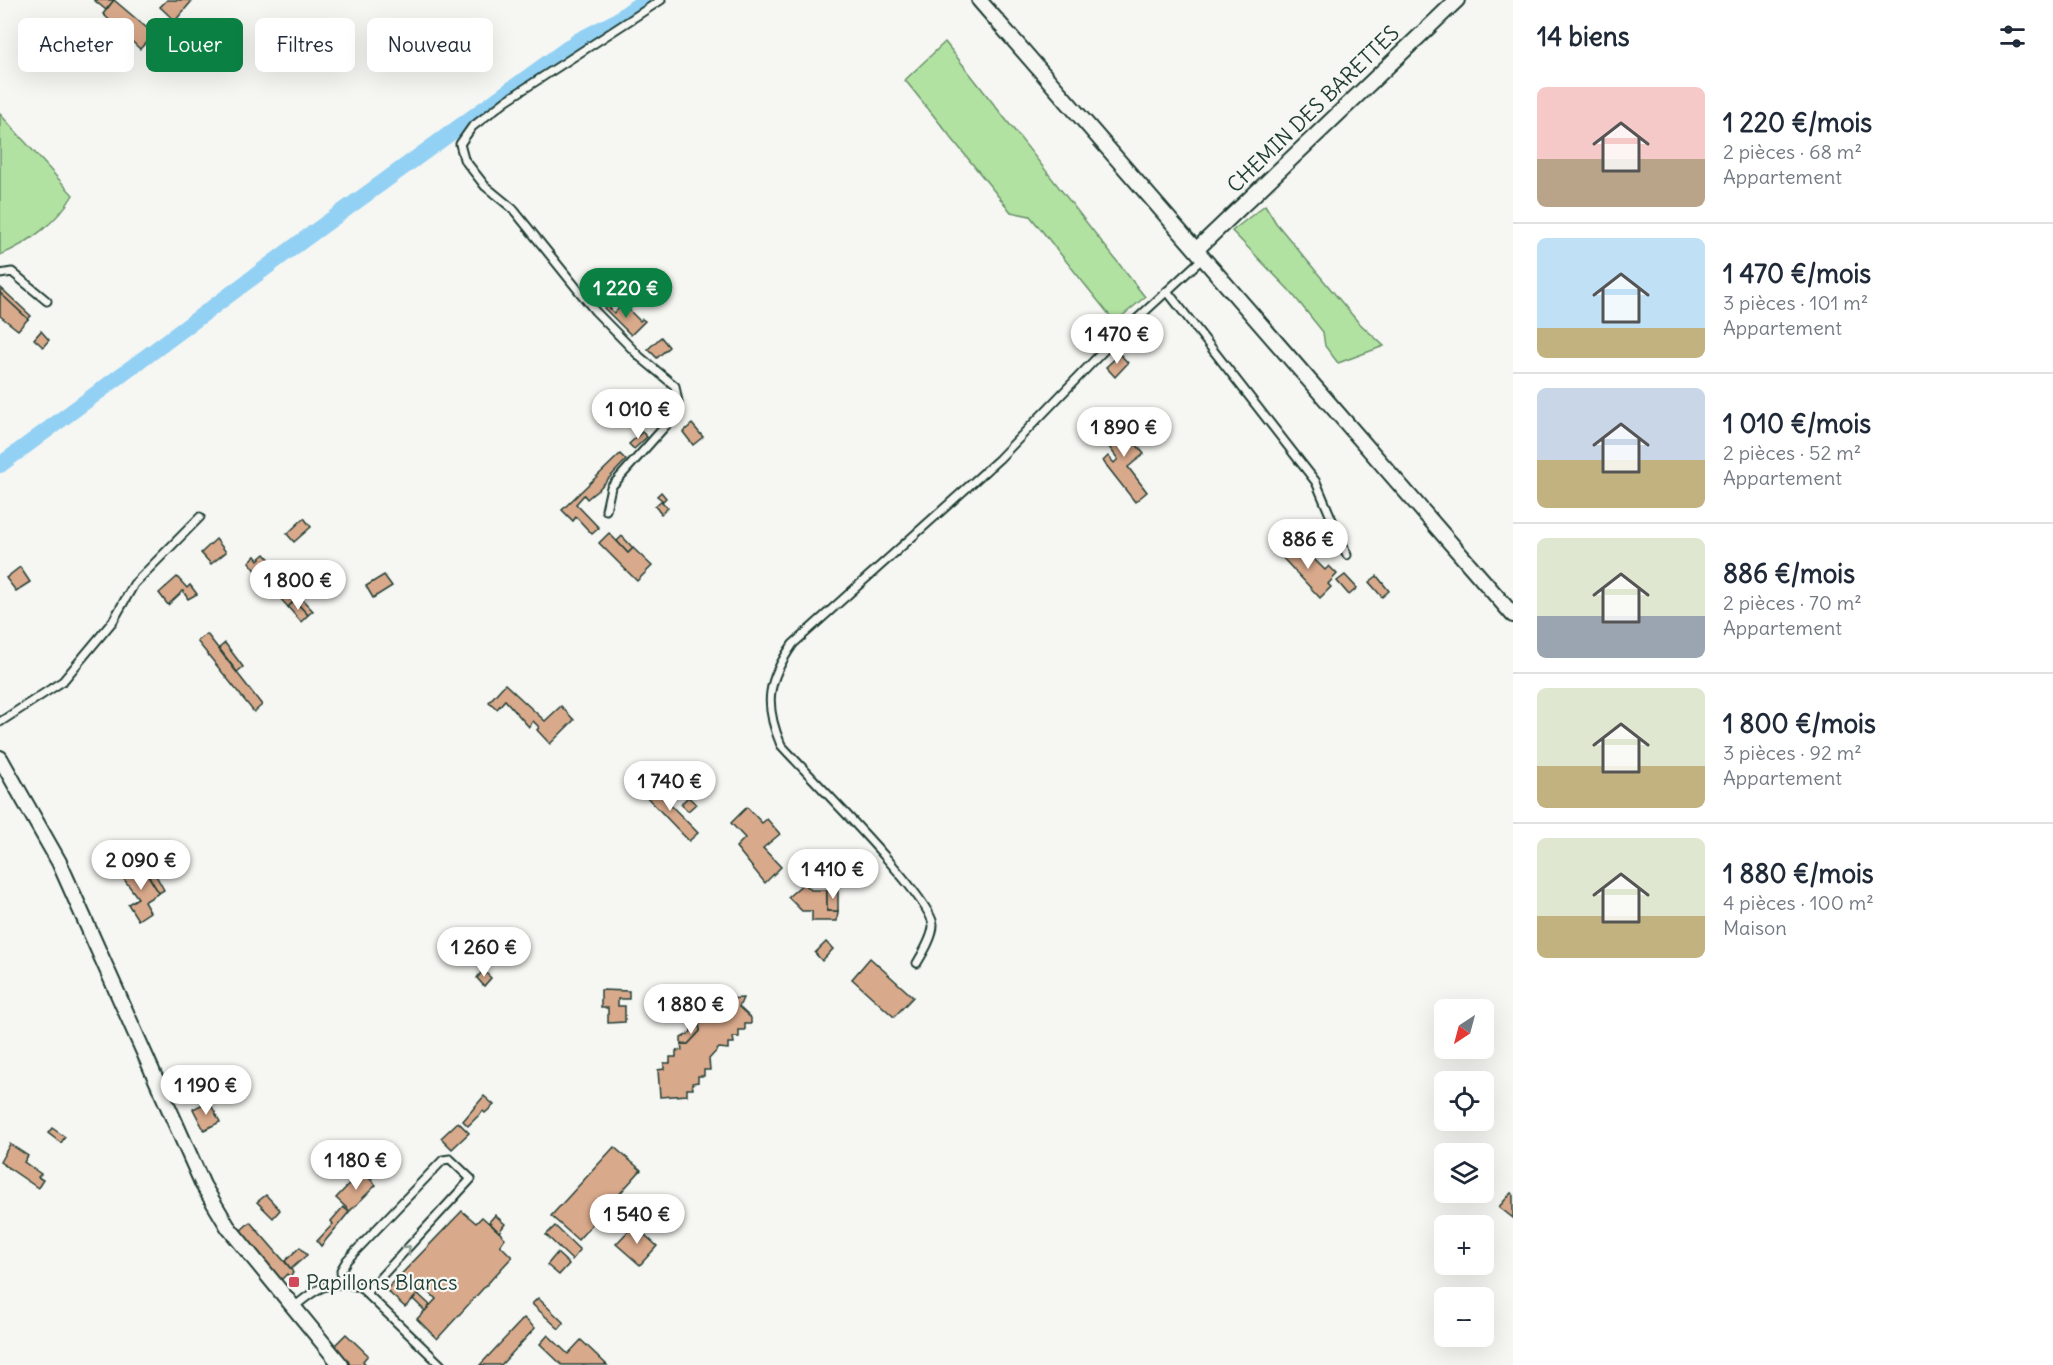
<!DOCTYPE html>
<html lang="fr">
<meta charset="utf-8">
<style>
body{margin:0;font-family:Delius,sans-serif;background:#f2f2f3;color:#1f2937;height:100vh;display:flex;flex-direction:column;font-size:22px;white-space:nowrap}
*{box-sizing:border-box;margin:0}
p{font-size:20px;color:#747a83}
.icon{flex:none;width:33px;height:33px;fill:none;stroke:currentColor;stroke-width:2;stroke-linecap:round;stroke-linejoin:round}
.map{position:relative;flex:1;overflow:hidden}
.sheet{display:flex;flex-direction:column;background:#fff;width:540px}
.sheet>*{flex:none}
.hud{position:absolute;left:18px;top:18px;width:570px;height:54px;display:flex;gap:12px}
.needle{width:39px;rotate:216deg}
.fabs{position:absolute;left:1434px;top:999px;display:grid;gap:12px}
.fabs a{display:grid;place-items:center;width:60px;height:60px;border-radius:9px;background:#fff;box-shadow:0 6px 24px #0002;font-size:30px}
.price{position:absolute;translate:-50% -51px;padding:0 14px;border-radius:21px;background:#fff;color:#222;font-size:20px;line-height:39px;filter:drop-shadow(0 2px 3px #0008)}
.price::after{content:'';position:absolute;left:50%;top:36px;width:18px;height:14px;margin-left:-9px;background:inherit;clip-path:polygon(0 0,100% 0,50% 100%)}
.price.on{background:#0b8043;color:#fff}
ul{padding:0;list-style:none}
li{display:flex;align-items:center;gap:18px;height:150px;padding:0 24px}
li+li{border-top:2px solid #e0e1e3}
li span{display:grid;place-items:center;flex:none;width:168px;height:120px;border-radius:9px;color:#555}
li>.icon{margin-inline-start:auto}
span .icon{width:72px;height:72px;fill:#fffc;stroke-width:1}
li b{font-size:26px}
h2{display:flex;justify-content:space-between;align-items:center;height:72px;padding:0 24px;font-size:26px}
.tag{padding:0 21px;border-radius:9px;background:#fff;box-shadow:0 6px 24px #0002;font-size:21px;line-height:54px}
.tag.on{background:#0b8043;color:#fff}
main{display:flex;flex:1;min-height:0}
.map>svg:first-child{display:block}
</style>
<main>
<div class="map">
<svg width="1513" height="1365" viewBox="0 0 1513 1365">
<rect width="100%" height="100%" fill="#f6f6f2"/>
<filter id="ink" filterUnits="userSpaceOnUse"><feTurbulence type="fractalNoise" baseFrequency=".0167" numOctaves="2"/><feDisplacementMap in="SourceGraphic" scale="12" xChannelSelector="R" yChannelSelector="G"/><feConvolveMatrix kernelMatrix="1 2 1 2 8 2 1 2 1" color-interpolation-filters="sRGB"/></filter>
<g filter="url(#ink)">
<!-- green -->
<g fill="#b2e2a2" stroke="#68906b" stroke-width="1.5">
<polygon points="945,42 1145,297 1115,322 1030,216 1011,212 905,80"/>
<path d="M0,114L73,195C58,221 28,244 0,255Z"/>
<polygon points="1265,205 1276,223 1358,322 1384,346 1338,363 1325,346 1323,332 1290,291 1232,231"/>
</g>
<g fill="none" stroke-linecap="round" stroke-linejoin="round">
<!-- canal -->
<polyline stroke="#93d1f4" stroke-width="16" points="0,465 306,238 579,40 616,21 645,0"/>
</g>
<!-- building -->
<g fill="#d9a98b" stroke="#1f3d34" stroke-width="1.5">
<polygon points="94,0 114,0 106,10"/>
<polygon points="114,0 154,34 140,49 103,14"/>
<polygon points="167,0 189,0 191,2 175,21 160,7"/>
<polygon points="1,288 31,316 28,319 0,293"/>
<polygon points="0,293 28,319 18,330 0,316"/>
<polygon points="623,304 640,321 642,319 645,321 631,335 604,308 607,305 614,313"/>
<polygon points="41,331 49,340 43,347 34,339"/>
<polygon points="661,337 669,347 657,358 648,349"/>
<polygon points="1120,354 1128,363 1115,377 1106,367"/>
<polygon points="1123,419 1131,430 1127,433 1144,454 1128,467 1147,492 1135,502 1103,461 1108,456 1114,463 1118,459 1099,434 1107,428 1109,431"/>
<polygon points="692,424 703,437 693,445 683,432"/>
<polygon points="642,432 647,437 634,449 629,444"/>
<polygon points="620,454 626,460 598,490 587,499 584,495 576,504 599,528 592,534 576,517 573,521 562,510"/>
<polygon points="661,492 666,498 662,502 668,508 661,514 655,506 662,500 657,496"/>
<polygon points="304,518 311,527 294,542 287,534"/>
<polygon points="609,533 628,553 633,548 652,566 637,581 599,543"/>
<polygon points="622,536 633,548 628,553 617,541"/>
<polygon points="216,539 226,552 211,564 201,553"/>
<polygon points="1283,540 1305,561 1310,555 1325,570 1329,566 1337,574 1328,584 1331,587 1320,598 1280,555 1282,553 1276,547"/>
<polygon points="265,554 274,564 268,570 276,580 268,585 249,562 255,556 258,560"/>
<polygon points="274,564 283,574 276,580 268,570"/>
<polygon points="20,567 30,582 16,591 6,578"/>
<polygon points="384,575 392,586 373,598 366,586"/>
<polygon points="1345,575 1357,588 1349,595 1337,581"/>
<polygon points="1377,576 1389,591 1382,597 1369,582"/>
<polygon points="177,577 187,588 190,585 197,594 188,599 183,591 168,605 159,593"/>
<polygon points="276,580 282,585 286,581 299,596 288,607 268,585"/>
<polygon points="299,596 313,611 308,615 295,601"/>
<polygon points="295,601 308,615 301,622 288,607"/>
<polygon points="207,634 262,705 254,712 197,641"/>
<polygon points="225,643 243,667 237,672 219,648"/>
<polygon points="505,684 545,721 561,706 574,720 550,744 537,730 539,727 533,721 529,727 505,700 497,709 489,702"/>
<polygon points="649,783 698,833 689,841 641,791"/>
<polygon points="688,797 696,804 688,811 681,804"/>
<polygon points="747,807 762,823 767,819 780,834 763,848 781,867 765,883 736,847 745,838 731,823"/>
<polygon points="147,865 152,873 148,875 159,893 144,902 150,912 138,920 128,904 138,898 123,878"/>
<polygon points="154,872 164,890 159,893 148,875"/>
<polygon points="804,883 811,890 827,890 827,911 838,911 837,921 812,921 812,911 802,911 788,897"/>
<rect x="827" y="890" width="11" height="21"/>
<polygon points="826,942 833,949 822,961 815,953"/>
<polygon points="870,958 913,997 894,1017 852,979"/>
<polygon points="483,970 491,978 484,986 477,978"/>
<polygon points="601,990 629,991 629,999 618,999 618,1006 625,1006 625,1022 608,1023 608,1008 601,1008"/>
<polygon points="743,998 739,1007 751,1018 751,1024 745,1024 745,1030 739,1030 739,1037 733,1037 734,1043 728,1043 728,1049 719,1048 709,1059 710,1070 704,1070 704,1076 698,1076 698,1082 692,1083 693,1089 687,1089 687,1095 660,1097 658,1070 664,1069 664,1063 670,1063 670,1057 676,1057 676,1051 682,1050 681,1044 688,1044 700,1031 699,1024 705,1018 711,1018 711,1012 717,1011 717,1005 723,1005 723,999"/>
<polygon points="693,1024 699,1024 700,1031 688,1044 681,1044 681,1038 690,1033"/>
<polygon points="484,1096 494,1105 485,1113 483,1111 468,1126 463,1121"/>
<polygon points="209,1101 220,1122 204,1130 193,1109"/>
<polygon points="458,1122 469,1133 452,1149 441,1138"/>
<polygon points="52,1128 65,1137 61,1143 48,1133"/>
<polygon points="10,1144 28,1156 24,1162 41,1174 38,1177 43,1180 38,1188 0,1162"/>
<polygon points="614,1147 641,1170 578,1240 551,1216"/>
<polygon points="373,1164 380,1169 372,1178 366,1173"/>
<polygon points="362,1171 376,1185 350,1211 336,1198"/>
<polygon points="1511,1193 1513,1194 1513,1218 1499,1207"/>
<polygon points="266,1195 280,1210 273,1218 257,1202"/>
<polygon points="343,1207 349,1212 321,1246 317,1241 333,1224 331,1221"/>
<polygon points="462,1211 476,1223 482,1217 499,1232 505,1238 500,1245 512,1257 437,1339 417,1319 436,1299 425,1288 405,1307 386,1290"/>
<polygon points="495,1215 505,1224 499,1232 489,1222"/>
<polygon points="250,1222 291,1269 293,1273 290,1277 287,1274 281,1280 240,1231"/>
<polygon points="634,1225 657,1246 640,1265 616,1244"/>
<polygon points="555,1226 580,1250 572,1260 546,1235"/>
<polygon points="300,1247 307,1255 291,1269 285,1261"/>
<polygon points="557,1253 569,1264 559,1275 547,1265"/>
<polygon points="418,1294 430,1305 425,1311 413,1299"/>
<polygon points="538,1298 564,1323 559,1329 532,1304"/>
<polygon points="524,1318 535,1328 501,1365 480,1365"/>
<polygon points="346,1334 368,1355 363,1361 366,1365 349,1365 333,1347"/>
<polygon points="548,1335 568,1354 581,1340 607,1365 562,1365 540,1344"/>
</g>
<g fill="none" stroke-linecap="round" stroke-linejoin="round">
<defs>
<g id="lane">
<polyline points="0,274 12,272 47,301"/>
<polyline points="1167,291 1316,482 1347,555"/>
<polyline points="606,510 611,487 676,414 678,402 675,386 640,357 595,311 513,209 485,186 464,159 460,144 472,127 507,100 661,0"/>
<polyline points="0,722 63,681 113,621 134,584 200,517"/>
<path d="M917,963C923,953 933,937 933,925C932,898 806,773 781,745C763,703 768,680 793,644L999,459L1114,340L1203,258"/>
<polyline points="342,1283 341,1270 347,1260 443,1160 450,1159 471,1179 367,1292"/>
<path d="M293,1308C315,1289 330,1278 360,1287L441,1365"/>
</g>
<g id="street">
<polyline points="979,0 1513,615"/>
<polyline points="1197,249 1457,0"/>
<polyline points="0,758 59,862 203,1185 228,1227 341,1365"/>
</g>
</defs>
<!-- lane casing -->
<use href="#lane" stroke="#1f3d34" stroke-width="11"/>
<!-- street casing -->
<use href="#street" stroke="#1f3d34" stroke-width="18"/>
<!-- lane -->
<use href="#lane" stroke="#f6f6f2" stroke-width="7"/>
<!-- street -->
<use href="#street" stroke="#f6f6f2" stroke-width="14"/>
</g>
<!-- one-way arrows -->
<defs><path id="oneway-chevron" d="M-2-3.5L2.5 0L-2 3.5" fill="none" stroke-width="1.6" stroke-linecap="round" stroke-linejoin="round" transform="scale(1.5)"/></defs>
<use stroke="#8a9a93" href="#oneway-chevron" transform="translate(407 1249) rotate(-47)"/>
</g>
<!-- markers -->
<rect fill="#d1495b" stroke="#f6f6f2" stroke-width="2" x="288" y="1276" width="12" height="12" rx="3"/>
<g text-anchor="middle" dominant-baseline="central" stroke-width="4.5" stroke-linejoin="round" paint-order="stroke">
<!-- street labels -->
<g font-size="21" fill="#1f3d34" stroke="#f6f6f2">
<text transform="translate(1313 109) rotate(-44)">CHEMIN DES BARETTES</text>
</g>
<!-- poi labels -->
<g font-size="21" fill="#1f3d34" stroke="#f6f6f2" text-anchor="start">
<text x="306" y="1282">Papillons Blancs</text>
</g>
</g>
</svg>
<div class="fabs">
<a><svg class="needle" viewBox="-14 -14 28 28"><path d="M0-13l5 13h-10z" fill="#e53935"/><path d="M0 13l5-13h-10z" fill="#747a83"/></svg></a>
<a><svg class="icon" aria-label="locate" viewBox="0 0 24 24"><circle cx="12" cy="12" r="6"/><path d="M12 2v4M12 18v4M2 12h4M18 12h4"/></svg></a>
<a><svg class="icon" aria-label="layers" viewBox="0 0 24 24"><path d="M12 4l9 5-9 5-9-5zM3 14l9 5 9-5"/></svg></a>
<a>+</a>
<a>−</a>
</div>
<b class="price on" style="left:626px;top:319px">1 220 €</b>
<b class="price" style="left:1117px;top:365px">1 470 €</b>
<b class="price" style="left:638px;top:440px">1 010 €</b>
<b class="price" style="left:1124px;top:458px">1 890 €</b>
<b class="price" style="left:1308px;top:570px">886 €</b>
<b class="price" style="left:298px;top:611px">1 800 €</b>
<b class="price" style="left:670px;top:812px">1 740 €</b>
<b class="price" style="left:141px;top:891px">2 090 €</b>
<b class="price" style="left:833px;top:900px">1 410 €</b>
<b class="price" style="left:484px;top:978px">1 260 €</b>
<b class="price" style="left:691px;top:1035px">1 880 €</b>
<b class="price" style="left:206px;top:1116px">1 190 €</b>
<b class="price" style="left:356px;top:1191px">1 180 €</b>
<b class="price" style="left:637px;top:1245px">1 540 €</b>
<div class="hud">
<a class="tag">Acheter</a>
<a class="tag on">Louer</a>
<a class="tag">Filtres</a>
<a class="tag">Nouveau</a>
</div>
</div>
<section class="sheet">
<h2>14 biens<svg class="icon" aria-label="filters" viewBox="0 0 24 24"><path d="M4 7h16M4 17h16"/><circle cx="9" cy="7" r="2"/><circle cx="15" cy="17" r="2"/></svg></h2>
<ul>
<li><span style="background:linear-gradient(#f6c9c9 60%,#b9a48a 0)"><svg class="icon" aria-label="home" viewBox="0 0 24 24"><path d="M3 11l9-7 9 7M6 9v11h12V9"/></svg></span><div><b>1 220 €/mois</b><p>2 pièces · 68 m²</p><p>Appartement</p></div></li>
<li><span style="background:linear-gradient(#bfe0f5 75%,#c2b280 0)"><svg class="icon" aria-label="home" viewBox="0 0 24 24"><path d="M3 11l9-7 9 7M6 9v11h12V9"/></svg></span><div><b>1 470 €/mois</b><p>3 pièces · 101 m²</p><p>Appartement</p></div></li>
<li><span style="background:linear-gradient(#c9d6e8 60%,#c2b280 0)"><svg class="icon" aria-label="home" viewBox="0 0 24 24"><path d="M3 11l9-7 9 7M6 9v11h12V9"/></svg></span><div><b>1 010 €/mois</b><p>2 pièces · 52 m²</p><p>Appartement</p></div></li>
<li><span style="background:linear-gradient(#dfe7d0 65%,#9aa5b1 0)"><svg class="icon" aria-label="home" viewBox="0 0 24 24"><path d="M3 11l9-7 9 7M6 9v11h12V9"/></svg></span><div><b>886 €/mois</b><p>2 pièces · 70 m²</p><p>Appartement</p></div></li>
<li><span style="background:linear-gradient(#dfe7d0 65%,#c2b280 0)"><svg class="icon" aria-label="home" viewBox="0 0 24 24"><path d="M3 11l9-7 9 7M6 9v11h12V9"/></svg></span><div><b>1 800 €/mois</b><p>3 pièces · 92 m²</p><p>Appartement</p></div></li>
<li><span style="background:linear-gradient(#dfe7d0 65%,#c2b280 0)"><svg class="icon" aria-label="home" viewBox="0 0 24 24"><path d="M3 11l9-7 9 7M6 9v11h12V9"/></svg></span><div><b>1 880 €/mois</b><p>4 pièces · 100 m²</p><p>Maison</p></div></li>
</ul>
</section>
</main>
